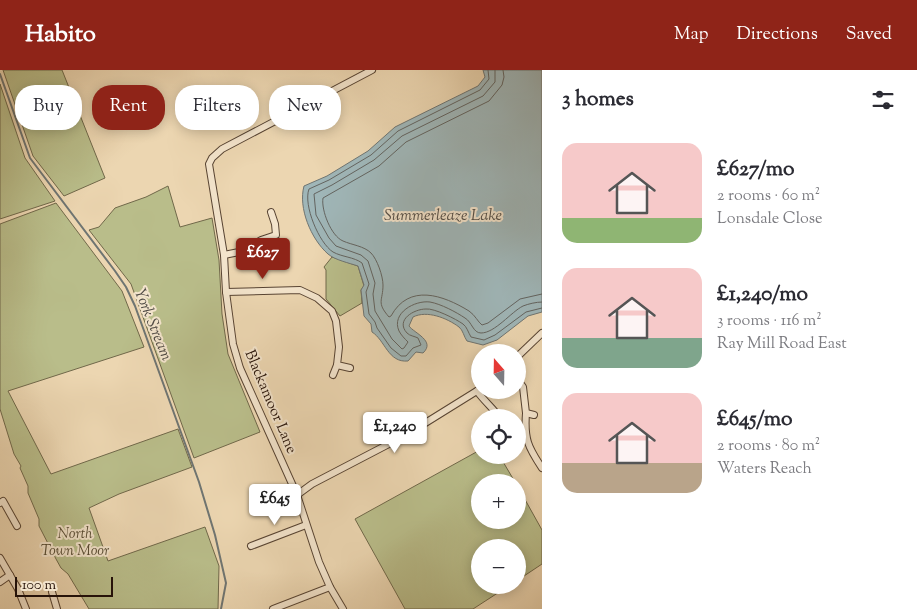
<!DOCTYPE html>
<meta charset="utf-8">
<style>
body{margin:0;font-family:"Sorts Mill Goudy",serif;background:#f2f2f3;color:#2b2b33;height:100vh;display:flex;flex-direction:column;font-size:19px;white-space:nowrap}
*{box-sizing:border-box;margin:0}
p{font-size:16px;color:#7c7c81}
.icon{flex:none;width:28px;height:28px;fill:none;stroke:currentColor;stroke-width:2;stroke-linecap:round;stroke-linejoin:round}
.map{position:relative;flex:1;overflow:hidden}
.side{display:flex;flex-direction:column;background:#fff;width:375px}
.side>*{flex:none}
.hud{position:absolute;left:15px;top:15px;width:451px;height:45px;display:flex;gap:10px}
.needle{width:32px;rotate:340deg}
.fabs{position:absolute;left:471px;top:274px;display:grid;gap:10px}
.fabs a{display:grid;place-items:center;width:55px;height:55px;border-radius:50%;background:#fff;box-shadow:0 2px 12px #0003;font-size:25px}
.scale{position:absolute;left:15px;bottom:12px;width:98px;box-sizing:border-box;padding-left:5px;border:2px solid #271309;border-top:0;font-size:14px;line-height:18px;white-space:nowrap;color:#271309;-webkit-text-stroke:4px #f3e4cc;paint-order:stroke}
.price{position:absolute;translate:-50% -42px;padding:0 11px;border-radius:5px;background:#fff;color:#222;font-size:16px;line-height:32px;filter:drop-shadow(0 1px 2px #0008)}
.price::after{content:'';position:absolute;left:50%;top:30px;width:15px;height:11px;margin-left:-8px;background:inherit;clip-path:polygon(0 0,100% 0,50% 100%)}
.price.active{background:#8f2418;color:#fff}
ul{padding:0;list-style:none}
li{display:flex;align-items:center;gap:15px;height:125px;padding:0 20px}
li span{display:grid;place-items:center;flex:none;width:140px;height:100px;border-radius:15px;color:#555}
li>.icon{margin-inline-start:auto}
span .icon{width:60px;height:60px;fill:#fffc;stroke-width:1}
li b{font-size:21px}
h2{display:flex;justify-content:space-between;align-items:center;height:60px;padding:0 20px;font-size:21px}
.chip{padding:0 18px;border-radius:20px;background:#fff;box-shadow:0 2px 12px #0003;font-size:18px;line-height:45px}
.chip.active{background:#8f2418;color:#fff}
header{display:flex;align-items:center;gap:30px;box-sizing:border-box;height:70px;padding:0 25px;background:#8f2418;color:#fff}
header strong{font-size:24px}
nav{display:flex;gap:28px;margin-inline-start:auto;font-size:18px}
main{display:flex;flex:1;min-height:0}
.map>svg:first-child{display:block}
</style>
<header>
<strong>Habito</strong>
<nav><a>Map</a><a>Directions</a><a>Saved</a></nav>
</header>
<main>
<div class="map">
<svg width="542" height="539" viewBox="0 0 542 539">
<rect width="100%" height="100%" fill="#ecd6b1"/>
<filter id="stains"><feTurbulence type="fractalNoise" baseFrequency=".004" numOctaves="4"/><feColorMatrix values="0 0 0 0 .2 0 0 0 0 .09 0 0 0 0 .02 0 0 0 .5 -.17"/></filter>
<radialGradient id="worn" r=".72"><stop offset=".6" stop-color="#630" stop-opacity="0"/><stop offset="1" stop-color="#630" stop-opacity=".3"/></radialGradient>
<!-- green -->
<g fill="#b9bd8a" stroke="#70684a">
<polygon points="3,0 62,0 105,108 64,126 33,86"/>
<polygon points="0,14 25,88 55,131 0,149"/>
<polygon points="168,116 180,157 212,148 219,190 222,244 228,284 260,362 194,388 131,214 89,160 99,157 115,138 146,127"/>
<polygon points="56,133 122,221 144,277 8,321 51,404 178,359 192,397 119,424 89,438 108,491 205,457 219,496 218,539 89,539 68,504 61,498 56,489 39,456 39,449 28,423 28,416 20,398 21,396 14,384 0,339 0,154"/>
<polygon points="332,187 358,196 364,216 361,220 362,233 340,246 326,229 326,200 324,197"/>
<polygon points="480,380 480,385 499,385 515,412 480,412 480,450 518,450 518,417 542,460 542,494 518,510 518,478 480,478 480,515 510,515 473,539 405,539 355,449"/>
</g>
<!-- water -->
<path fill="#9fb6b8" stroke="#6f7572" d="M483,0H542V242L528,246L497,270L483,275L467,271C464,267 463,260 459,257C447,248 427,240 413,247L409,256C414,263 436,271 423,283L416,282L408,291C388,293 385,270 372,262L371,254L364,246L361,220L364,215L358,196C349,193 335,190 328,184C311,169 298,138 304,116L327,106L368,81L395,57L478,16L485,7Z"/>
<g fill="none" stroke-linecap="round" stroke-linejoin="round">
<!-- shore -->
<g stroke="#636460" stroke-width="1">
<path d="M488,0L489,9L480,20L398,61L371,85L329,110L309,119C303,135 319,173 333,182C342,187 354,187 362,193L369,214L366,222L369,244L375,252L377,258L391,278L401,286H406L413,278L421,275L418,268C414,266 410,266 407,263C395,250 414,239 426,239C434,238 456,249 463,254C467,257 468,262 471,267L484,270L495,265L526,242L542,238"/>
<path d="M495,0V12L483,26L402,66L374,90L332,115L314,124L316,145L329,168L336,176L361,185L368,191L375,213L373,224L375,241L392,269L402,279L404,278L408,272C405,269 401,265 399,261C391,243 415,230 430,232C441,234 456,242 465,248C472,252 473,263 481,263C495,263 511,242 523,236C528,234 536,232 542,232"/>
<path d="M503,0L504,7L502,15L489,31L406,72L379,96L323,128C321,140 331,166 343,171C352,175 364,176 371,183C377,189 383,206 383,215C383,231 376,232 389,247L391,246C409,213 443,225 469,241C475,245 478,252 482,255L488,253L520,229L542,224"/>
</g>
<!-- stream -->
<polyline stroke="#6f7572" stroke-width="2" points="0,4 30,88 115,201 126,217 135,236 199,412 215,465 226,513 221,539"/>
<defs>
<g id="minor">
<polyline points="224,185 244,181 261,170 276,165 275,154 271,142"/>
<polyline points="226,222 300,220 317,228 332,241 336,251 339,277 337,295 350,298"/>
<polyline points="518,286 542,263"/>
<polyline points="333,305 337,295"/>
<polyline points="518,310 523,317 526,343 534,345"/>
<path d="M477,321C484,331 493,338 500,348"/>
<path d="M526,343C524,369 528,377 542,398"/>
<polyline points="297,425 312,414 406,365 480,319"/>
<polyline points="0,433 3,431 17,456"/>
<polyline points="251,476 306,455"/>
<polyline points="0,488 18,519 26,539"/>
<polyline points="0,512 10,505"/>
<polyline points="52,522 57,539"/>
<polyline points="273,539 330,517"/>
<polyline points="343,539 330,517 319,492 297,425 240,298 233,274 226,222 224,185 209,94 212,88 222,79 372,0"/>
</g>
</defs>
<!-- minor casing -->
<use href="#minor" stroke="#584433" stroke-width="8"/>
<!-- minor -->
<use href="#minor" stroke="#f3e4cc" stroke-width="6"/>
</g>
<g text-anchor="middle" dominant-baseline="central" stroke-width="4" stroke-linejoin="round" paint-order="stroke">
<!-- street labels -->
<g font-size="15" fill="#271309" stroke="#f3e4cc">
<text transform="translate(270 332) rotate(67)">Blackamoor Lane</text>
</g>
<!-- park labels -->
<g font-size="15" font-style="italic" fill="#5a4e36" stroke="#f3e4cc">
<text x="75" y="464">North<tspan x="75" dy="17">Town Moor</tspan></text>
</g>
<!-- water labels -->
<g font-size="16" font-style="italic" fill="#514c46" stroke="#f3e4cc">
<text x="443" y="146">Summerleaze Lake</text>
<text transform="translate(152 255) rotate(68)">York Stream</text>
</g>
</g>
<rect width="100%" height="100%" filter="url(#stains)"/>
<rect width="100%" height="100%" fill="url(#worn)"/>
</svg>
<div class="fabs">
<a><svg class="needle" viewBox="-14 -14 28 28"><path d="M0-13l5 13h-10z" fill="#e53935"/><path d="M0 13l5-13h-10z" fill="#7c7c81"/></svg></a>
<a><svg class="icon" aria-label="locate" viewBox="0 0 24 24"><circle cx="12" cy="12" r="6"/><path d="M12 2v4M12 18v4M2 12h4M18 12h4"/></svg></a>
<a>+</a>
<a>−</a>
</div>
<div class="scale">100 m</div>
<b class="price active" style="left:263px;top:210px">£627</b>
<b class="price" style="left:395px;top:384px">£1,240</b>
<b class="price" style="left:275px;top:456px">£645</b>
<div class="hud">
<a class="chip">Buy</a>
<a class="chip active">Rent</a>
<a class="chip">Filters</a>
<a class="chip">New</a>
</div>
</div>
<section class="side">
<h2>3 homes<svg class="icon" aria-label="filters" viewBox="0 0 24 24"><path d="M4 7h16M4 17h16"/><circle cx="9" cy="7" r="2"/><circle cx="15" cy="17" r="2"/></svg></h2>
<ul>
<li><span style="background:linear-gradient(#f6c9c9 75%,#8fb573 0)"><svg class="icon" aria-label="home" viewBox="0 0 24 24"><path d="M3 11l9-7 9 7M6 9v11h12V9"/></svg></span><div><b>£627/mo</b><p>2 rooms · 60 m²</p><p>Lonsdale Close</p></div></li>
<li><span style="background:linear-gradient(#f6c9c9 70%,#7fa58c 0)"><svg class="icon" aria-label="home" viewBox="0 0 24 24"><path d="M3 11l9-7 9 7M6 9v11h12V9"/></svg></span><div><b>£1,240/mo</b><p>3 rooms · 116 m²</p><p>Ray Mill Road East</p></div></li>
<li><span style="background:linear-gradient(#f6c9c9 70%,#b9a48a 0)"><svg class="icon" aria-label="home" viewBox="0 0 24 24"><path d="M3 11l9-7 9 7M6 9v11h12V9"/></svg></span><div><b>£645/mo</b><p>2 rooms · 80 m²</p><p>Waters Reach</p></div></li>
</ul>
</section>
</main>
